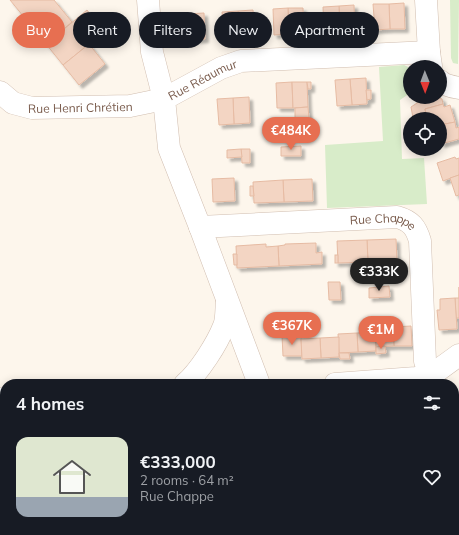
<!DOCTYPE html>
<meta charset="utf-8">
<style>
body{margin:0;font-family:Mulish,sans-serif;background:#20242c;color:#f1f3f6;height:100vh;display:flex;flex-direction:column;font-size:15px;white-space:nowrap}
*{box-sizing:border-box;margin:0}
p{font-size:13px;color:#9ea1a6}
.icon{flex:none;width:22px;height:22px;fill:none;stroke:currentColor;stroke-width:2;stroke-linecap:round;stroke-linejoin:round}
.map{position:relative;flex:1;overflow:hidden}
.side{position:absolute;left:0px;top:379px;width:459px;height:156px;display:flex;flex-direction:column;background:#171b24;border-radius:16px 16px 0 0;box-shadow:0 2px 10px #0003}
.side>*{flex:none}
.banner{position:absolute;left:12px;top:12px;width:435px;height:36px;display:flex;gap:8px}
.needle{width:26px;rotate:179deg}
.tools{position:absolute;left:403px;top:60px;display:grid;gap:8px}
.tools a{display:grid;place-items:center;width:44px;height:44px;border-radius:50%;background:#171b24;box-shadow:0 2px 10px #0003;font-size:20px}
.price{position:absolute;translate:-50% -34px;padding:0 9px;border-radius:14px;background:#e76f51;color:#fff;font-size:13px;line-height:26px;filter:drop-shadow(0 1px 2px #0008)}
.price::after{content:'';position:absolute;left:50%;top:24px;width:12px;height:9px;margin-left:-6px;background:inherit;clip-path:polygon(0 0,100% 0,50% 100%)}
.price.on{background:#222;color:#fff}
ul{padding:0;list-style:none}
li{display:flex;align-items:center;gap:12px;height:100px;padding:0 16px}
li+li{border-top:1px solid #363941}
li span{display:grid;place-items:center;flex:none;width:112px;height:80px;border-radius:12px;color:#555}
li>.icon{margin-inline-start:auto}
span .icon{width:48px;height:48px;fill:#fffc;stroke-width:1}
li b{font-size:17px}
h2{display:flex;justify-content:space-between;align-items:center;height:48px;padding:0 16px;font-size:17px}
.chip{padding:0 14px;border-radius:18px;background:#171b24;box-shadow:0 2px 10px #0003;font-size:14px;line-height:36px}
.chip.on{background:#e76f51;color:#fff}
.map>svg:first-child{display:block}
</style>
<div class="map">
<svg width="459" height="535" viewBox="0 0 459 535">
<defs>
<filter id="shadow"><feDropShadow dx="3.5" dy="3.5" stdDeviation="1" flood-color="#0004"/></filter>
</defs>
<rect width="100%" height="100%" fill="#fdf6ec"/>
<!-- green -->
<g fill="#d8ecc9">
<polygon points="450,0 459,0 458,64 453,63 451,58"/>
<polygon points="404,65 410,68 410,93 400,100 402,159 424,158 427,204 327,208 325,145 383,141 379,67"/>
</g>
<!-- building -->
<g fill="#f3d5c3" stroke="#e6bba3" filter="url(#shadow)">
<polygon points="10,0 54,0 72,22 46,44"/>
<polygon points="404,3 405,29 390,29 389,4"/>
<polygon points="373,4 389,4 390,29 375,30"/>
<polygon points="354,5 355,31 340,32 339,6"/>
<polygon points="339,6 340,32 324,32 323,7"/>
<polygon points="288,8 303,8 304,34 289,34"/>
<polygon points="288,8 289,34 274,35 273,9"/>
<polygon points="87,10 98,24 85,35 78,26 76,27 89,44 63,65 46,44"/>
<polygon points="253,10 255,36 239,37 238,11"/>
<polygon points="238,11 239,37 224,38 222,12"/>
<polygon points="204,13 205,39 188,40 187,14"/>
<polygon points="172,14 187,14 188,40 174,40"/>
<polygon points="89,44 105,64 79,85 63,65"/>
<polygon points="366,78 367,104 352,105 350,79"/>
<polygon points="350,79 352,105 337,106 335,80"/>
<polygon points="292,82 293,108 277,108 276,83"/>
<polygon points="292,82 307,82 308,107 293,108"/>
<polygon points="307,82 311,82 311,89 308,89"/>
<polygon points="366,90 371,90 371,99 367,100"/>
<polygon points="249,97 250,123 234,124 233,98"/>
<polygon points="426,97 437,97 442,99 443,104 425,109 427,119 413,118 411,107"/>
<polygon points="233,98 234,124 219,125 217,99"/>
<polygon points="443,104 444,107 450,105 455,122 440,125 440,119 427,119 425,109"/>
<polygon points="308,107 309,118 295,120 295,108"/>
<polygon points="455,122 456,128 459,127 459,139 441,144 440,125"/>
<polygon points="301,146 301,156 281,156 281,147"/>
<polygon points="241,149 250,149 250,163 242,163"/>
<polygon points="241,149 242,157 227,158 227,150"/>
<polygon points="455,157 456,159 459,158 459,175 443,181 437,163"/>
<polygon points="459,175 459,195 456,196 450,178"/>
<polygon points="234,178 235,201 213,202 212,179"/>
<polygon points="312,179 313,201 284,202 283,180"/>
<polygon points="283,180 284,202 254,203 253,182"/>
<polygon points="250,186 253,186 254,196 250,196"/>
<polygon points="396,239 397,260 368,262 367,240"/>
<polygon points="367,240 368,262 338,263 337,241"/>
<polygon points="316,243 316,253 322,252 322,264 279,266 278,246 285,245 285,244"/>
<polygon points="266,244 266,247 278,246 279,266 237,268 236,246"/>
<polygon points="233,254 237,254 237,265 234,265"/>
<rect x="335" y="255" width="3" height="8"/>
<polygon points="328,282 340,282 341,300 329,300"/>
<polygon points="389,286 390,297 369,298 369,288"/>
<polygon points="459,287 459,318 456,318 455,298 459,298"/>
<polygon points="455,298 457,329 439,330 437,310 440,310 440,299"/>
<polygon points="411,326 412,346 394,346 393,327"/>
<polygon points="375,327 393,327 394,346 376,347"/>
<polygon points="375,332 376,351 358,352 357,333"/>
<polygon points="357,333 358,352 339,353 338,334"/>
<polygon points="282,336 301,336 302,356 283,356"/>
<polygon points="339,337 339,357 321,358 320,338"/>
<polygon points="320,338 321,358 302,359 301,339"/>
<polygon points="385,346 386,353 376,354 376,347"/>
<polygon points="339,353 349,353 350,359 340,359"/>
<polygon points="0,445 5,446 5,452 0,470"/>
<polygon points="5,452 5,530 12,530 11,535 0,535 0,482 3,475 0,475 0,470"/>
<polygon points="454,493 459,499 459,531 457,532 454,528"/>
<polygon points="133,530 164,530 166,535 131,535 130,533 133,533"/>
</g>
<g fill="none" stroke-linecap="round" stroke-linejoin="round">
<defs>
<g id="minor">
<polyline points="426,0 429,52 431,66"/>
<path d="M440,81C444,85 453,87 459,88"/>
<path id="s1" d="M0,92L13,103L32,108L130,106L164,99L152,52L148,0"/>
<path id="s2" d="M200,227L397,217C411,221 416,227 420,241L425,361L430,376"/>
<path d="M185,384C199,372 217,344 224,326C227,319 226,309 227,301"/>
<path id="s3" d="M259,384L200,227L169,148L164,99L221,68L241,61L429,52"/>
<polyline points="335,384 416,378 430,376 459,355"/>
<polyline points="0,399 5,398"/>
<polyline points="454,433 459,439"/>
<polyline points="96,530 96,535"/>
</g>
</defs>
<!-- minor casing -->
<use href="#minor" stroke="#d1beb0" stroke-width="23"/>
<!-- minor -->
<use href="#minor" stroke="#fff" stroke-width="22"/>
</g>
<g text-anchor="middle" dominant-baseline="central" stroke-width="3" stroke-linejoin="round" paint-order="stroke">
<!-- street labels -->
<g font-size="12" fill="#7a5c4d" stroke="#fffaf3">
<text stroke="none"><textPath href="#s3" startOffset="345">Rue Réaumur</textPath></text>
<text stroke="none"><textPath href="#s1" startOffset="85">Rue Henri Chrétien</textPath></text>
<text stroke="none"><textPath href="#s2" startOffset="184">Rue Chappe</textPath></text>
</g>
</g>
</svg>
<div class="tools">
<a><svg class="needle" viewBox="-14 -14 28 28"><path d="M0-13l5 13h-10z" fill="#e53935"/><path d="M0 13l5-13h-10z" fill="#9ea1a6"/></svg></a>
<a><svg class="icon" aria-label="locate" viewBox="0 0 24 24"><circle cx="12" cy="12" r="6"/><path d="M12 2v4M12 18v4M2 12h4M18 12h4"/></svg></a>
</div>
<b class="price" style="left:291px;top:151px">€484K</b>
<b class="price on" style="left:379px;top:292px">€333K</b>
<b class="price" style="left:292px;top:346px">€367K</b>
<b class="price" style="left:381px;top:350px">€1M</b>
<div class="banner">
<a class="chip on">Buy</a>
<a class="chip">Rent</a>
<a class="chip">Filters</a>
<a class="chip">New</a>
<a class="chip">Apartment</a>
</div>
<section class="side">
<h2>4 homes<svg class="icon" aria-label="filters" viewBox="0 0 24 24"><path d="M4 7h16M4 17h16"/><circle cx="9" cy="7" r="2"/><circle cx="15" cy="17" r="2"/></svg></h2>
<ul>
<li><span style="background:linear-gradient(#dfe7d0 75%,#9aa5b1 0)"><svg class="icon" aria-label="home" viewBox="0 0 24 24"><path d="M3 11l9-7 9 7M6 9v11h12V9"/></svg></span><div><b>€333,000</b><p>2 rooms · 64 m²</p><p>Rue Chappe</p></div><svg class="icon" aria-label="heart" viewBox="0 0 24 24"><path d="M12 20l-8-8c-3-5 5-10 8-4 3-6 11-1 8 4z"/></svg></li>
</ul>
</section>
</div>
